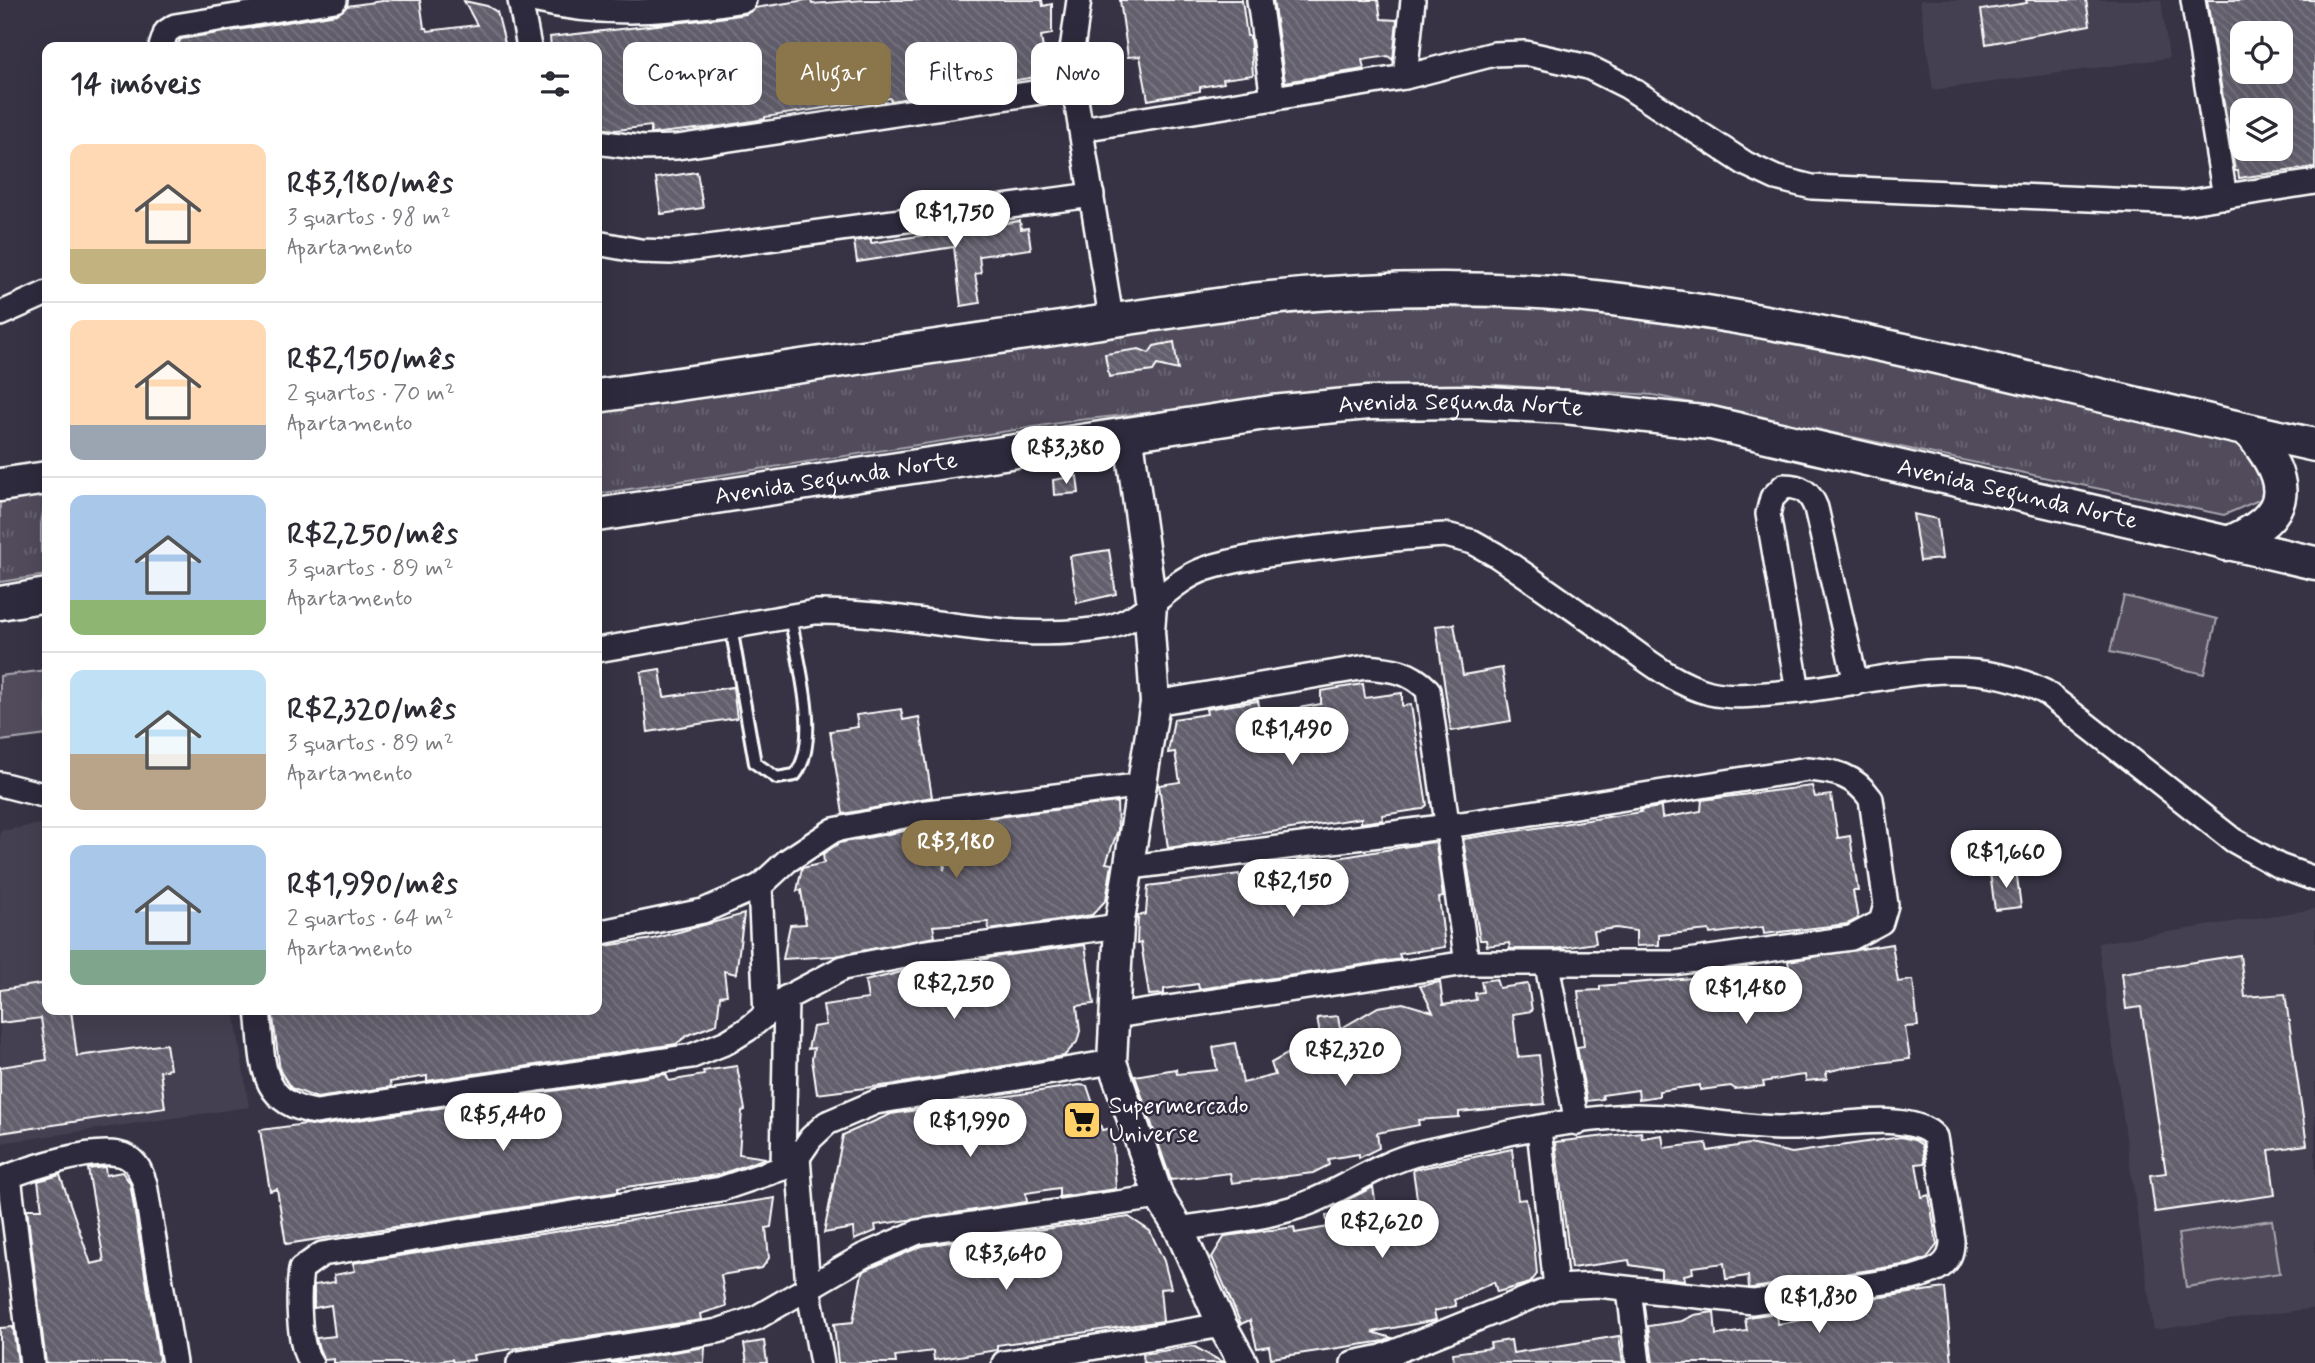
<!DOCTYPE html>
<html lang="pt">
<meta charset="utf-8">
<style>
body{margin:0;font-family:Mynerve,sans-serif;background:#f7f7f7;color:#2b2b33;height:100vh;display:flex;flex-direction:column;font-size:26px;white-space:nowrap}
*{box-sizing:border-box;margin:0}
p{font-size:23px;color:#7c7c81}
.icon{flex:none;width:38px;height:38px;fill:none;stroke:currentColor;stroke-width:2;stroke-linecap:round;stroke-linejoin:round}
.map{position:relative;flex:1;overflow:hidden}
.side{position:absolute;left:42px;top:42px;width:560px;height:973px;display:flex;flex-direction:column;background:#fff;border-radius:14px;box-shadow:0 7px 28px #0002}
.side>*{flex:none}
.banner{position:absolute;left:623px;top:42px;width:665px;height:63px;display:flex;gap:14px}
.fabs{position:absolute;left:2230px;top:21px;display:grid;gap:14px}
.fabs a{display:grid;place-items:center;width:63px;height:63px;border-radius:14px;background:#fff;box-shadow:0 7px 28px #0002;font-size:35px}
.price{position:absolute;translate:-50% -60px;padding:0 16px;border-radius:24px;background:#fff;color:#222;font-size:23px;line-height:46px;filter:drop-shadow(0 2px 4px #0008)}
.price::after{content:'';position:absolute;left:50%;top:42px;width:21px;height:16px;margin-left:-10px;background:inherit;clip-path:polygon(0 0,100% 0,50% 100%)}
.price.active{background:#8a764a;color:#fff}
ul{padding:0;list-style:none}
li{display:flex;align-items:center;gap:21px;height:175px;padding:0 28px}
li+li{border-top:2px solid #e1e1e2}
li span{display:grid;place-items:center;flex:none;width:196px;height:140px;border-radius:14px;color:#555}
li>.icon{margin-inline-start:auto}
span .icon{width:84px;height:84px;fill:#fffc;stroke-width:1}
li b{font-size:30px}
h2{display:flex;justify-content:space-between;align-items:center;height:84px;padding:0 28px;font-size:30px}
.tag{padding:0 24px;border-radius:14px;background:#fff;box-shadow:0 7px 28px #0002;font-size:24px;line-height:63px}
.tag.active{background:#8a764a;color:#fff}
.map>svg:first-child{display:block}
</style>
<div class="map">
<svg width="2315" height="1363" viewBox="0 0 2315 1363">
<defs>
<pattern id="park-tufts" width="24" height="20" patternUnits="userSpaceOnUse" patternTransform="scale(1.75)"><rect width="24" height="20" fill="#514c5c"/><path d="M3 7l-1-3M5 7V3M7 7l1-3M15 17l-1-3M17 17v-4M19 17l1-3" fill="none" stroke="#6b6774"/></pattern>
<pattern id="building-back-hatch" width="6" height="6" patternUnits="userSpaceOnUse" patternTransform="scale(1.75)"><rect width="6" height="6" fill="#635f6d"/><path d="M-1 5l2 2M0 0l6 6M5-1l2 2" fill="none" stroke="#7a7783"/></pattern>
</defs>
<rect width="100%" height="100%" fill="#373345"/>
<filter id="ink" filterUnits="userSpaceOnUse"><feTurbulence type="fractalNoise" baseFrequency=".0143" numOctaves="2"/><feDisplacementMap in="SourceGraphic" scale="14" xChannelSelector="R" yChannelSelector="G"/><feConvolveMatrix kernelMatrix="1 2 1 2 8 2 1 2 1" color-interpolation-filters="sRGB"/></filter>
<g filter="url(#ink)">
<!-- built -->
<g fill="#444051">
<polygon points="1920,0 2161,0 2169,58 1933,90"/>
<polygon points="47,823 47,1010 234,1010 249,1107 0,1143 0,831"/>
<polygon points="2315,909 2315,1308 2154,1330 2098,943"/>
</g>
<!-- grass -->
<g fill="#514c5c" stroke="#a8a6ae" stroke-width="2">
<polygon points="2124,596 2217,619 2204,674 2110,652"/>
<polygon points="47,670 47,735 0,741 0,676"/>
<polygon points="2272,1220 2280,1273 2186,1287 2178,1234"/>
</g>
<!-- park -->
<g fill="url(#park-tufts)" stroke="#a8a6ae" stroke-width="2">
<polygon points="1280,306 1559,308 1820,347 2249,442 2270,473 2266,497 2224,515 1653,395 1497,385 1341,392 1079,420 597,494 597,407"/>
<polygon points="47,490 41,524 41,552 47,557 47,575 0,582 0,498"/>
</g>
<!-- building -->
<g fill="url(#building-back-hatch)" stroke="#fff" stroke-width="2" fill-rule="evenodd">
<polygon points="389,0 420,0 424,28 427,28 428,31 477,25 464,1 487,6 497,12 506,47 176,47 181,39 337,14 347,6"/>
<polygon points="806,0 811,0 812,4 863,0 1042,0 1043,6 1052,4 1052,34 1041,36 1047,75 891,101 890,98 765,117 765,119 723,126 651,134 651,126 616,130 597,128 597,47 551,47 550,37 719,18 746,14 755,8"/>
<polygon points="1120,0 1242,0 1247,36 1250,36 1253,75 1223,79 1224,83 1200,87 1200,91 1148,100 1140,56 1128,57"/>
<polygon points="1273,0 1378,0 1381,19 1397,20 1393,60 1388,56 1362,60 1364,69 1285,82"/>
<polygon points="2026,0 2086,0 2090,25 1986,44 1981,10 2027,3"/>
<path d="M2207,0H2315V167L2239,178L2238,171H2235ZM2242,33H2280V72H2242ZM2242,110H2280V149H2242Z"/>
<polygon points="697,172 703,208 661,214 656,178"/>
<polygon points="1020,221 1021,229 1028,228 1031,249 979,256 981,273 975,274 980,303 961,306 954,247 857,262 854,241 871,239 871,243"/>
<polygon points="1174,342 1178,370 1157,365 1153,371 1109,377 1105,354 1139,349 1149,353 1154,346"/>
<polygon points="1077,476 1079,493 1054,495 1053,480"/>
<polygon points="1913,514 1937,519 1942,559 1920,561"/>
<polygon points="1109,550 1116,594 1077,603 1070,556"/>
<polygon points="1454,624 1463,675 1502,668 1511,721 1451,731 1436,626"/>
<polygon points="660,669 664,697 733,687 737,718 648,732 641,672"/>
<polygon points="1363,684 1365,698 1402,693 1402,706 1411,705 1427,805 1422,809 1382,815 1383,820 1361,823 1361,818 1168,848 1159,785 1180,782 1175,752 1168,753 1174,719 1207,714 1206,709 1258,701 1261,714 1293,709 1321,704 1321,691"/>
<polygon points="901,709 903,720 919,717 932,797 843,814 830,731 858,727 856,715"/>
<polygon points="1812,786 1815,797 1831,795 1838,838 1850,836 1858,891 1853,891 1858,919 1847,924 1764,934 1763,927 1710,934 1709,930 1659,935 1659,945 1636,946 1636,931 1616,928 1594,931 1596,943 1555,949 1510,949 1509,943 1487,946 1486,940 1480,940 1463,839 1641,812 1640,810 1661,807 1662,818 1701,811 1702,800"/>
<polygon points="1117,802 1118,830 1106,863 1112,864 1106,900 1092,915 989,930 988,922 933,926 935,937 835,956 783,959 790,925 806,924 801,890 797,891 802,868 824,863 823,854 839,843 937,825 944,870 959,822"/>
<polygon points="1433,842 1436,844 1443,897 1439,898 1445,947 1399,954 1401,959 1199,989 1198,984 1164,989 1164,994 1149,995 1141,943 1137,944 1138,916 1146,914 1148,886 1239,874 1240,878 1269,873 1269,870 1289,868 1289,865 1301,859 1332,859"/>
<polygon points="2016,869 2021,907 1995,910 1990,873"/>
<polygon points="744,914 736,974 724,971 727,995 720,996 717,1024 688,1035 676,1044 427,1081 427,1076 390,1082 391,1087 317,1098 291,1088 280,1071 272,1010 597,1010 597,947 653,939"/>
<polygon points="1892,944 1898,982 1913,980 1915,998 1918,1026 1905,1027 1910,1059 1847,1067 1826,1072 1827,1079 1806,1081 1805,1075 1796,1076 1763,1082 1764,1086 1735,1089 1731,1086 1700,1090 1700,1085 1659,1091 1659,1096 1639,1099 1638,1090 1602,1095 1603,1099 1587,1101 1577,1047 1584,1046 1578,991 1600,990 1600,986 1726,975 1725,970 1747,967 1751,990 1792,983 1788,961"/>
<polygon points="1085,945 1094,1004 1077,1006 1080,1031 1077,1042 1064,1056 897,1084 817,1094 812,1059 814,1048 808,1049 813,1027 826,1025 823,1005 868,999 865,981 922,967 940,964 941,970 982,964 981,960 993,957"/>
<polygon points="2240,955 2245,997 2285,994 2307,1145 2269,1150 2275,1195 2155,1212 2150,1175 2166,1173 2141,1007 2126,1009 2122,973"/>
<polygon points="1496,979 1499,988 1528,984 1532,1011 1513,1014 1518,1057 1539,1055 1545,1104 1459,1112 1459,1117 1418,1120 1419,1125 1377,1133 1379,1148 1359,1158 1359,1154 1328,1159 1329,1165 1313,1173 1232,1183 1230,1173 1171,1180 1135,1076 1176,1069 1177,1074 1217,1070 1213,1047 1235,1043 1243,1083 1275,1075 1271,1063 1300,1047 1299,1037 1320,1034 1317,1018 1338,1016 1340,1029 1378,1007 1403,1003 1433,1012 1420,986 1440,982 1443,1005 1476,1000 1475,993 1483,992 1481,981"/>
<polygon points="47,983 47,1010 71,1010 77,1056 166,1044 170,1069 160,1071 165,1108 0,1133 0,1067 47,1060 41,1018 0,1023 0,990"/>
<polygon points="737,1066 745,1110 742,1111 739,1154 766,1158 718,1175 618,1188 618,1192 286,1244 277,1189 270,1191 260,1130 306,1124 318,1126 666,1074 669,1081 704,1075 703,1071"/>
<polygon points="1079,1085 1087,1086 1102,1130 1112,1128 1116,1189 1059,1197 1059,1188 1026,1193 1027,1202 875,1225 876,1231 854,1240 853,1228 824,1233 843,1135 891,1114"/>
<polygon points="1641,1132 1642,1138 1662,1135 1664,1148 1706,1143 1708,1151 1749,1144 1792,1153 1901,1137 1914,1140 1922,1145 1925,1163 1916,1164 1922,1197 1929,1195 1937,1245 1927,1258 1909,1264 1753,1288 1749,1288 1748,1276 1726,1279 1724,1263 1692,1267 1693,1273 1684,1275 1685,1280 1661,1278 1661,1270 1630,1265 1629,1260 1571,1268 1555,1142"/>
<polygon points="1512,1149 1518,1200 1526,1199 1534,1242 1537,1274 1530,1283 1497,1292 1494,1282 1454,1300 1456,1306 1434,1311 1436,1320 1372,1332 1392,1338 1385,1341 1271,1358 1269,1346 1257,1348 1250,1320 1241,1324 1212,1257 1225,1236 1294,1227 1295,1233 1328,1227 1326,1215 1334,1214 1333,1207 1373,1187 1377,1213 1418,1205 1413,1170"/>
<polygon points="105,1167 106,1175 122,1172 130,1183 159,1359 157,1363 46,1363 27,1209 42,1209 38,1181 60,1175 91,1264 104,1261 88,1169"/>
<polygon points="775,1198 771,1227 766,1228 769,1258 762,1268 721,1275 726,1306 700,1314 701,1320 473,1355 474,1360 453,1362 452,1359 422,1363 334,1363 334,1359 324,1360 319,1349 316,1338 335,1336 331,1305 314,1308 314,1285 335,1282 334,1275 355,1271 353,1263"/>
<polygon points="1129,1217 1150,1231 1164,1261 1171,1288 1160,1289 1163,1321 997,1345 997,1350 934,1360 933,1351 895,1356 896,1363 838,1363 834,1324 853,1322 862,1273 866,1270 922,1246"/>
<polygon points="1945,1288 1952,1363 1653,1363 1648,1326 1682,1321 1694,1315 1714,1312 1716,1335 1747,1331 1745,1318 1754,1316 1777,1313 1778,1324 1820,1317 1819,1306"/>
<polygon points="13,1327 18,1363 0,1363 0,1328"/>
<polygon points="1619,1336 1623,1363 1454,1363 1453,1353 1491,1348 1490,1343 1511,1340 1513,1353"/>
<polygon points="764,1341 767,1363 747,1363 744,1344"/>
<polygon points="1193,1346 1224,1363 1144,1363 1143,1354"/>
<polygon points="705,1347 704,1363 607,1363"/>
</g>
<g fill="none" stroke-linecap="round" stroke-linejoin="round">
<defs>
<path id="service" d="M731,627L755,763L777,778L795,775C822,741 797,658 790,616"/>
<g id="minor">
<polyline points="520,0 529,47"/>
<path d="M533,0C605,17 672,12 744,0"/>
<polyline points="1079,0 1071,57 1074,87 1111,318"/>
<polyline points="1259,0 1273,99"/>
<polyline points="2193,0 2225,197"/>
<polyline points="161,47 166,32 175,26 335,0"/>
<polyline points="1405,77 1413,0"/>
<polyline points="1081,129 1405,77 1494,54 1525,53 1588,67 1628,87 1746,164 1776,178 1812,187 2183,203 2315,182"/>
<polyline points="597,142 642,148 677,147 1074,87"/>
<polyline points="597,243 640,251 671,252 1092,195"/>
<polyline points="0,314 47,293"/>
<path d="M597,650L815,612C912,611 1007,645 1105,628C1143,622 1168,582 1205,569C1241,557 1281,553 1319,548C1361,543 1403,537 1446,535L1473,542L1496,555C1536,582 1575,610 1614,637C1644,658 1674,684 1710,693C1732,698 1757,695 1779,693C1869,686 1960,648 2045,692L2233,840L2279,866L2315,879"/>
<path d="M1798,691L1768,514L1772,498L1784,486C1801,486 1810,492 1816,508L1856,683"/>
<path d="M1155,703L1366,667C1392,669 1410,671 1428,690L1467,963"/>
<polyline points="0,784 47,796"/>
<polyline points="760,886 766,1015"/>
<polyline points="597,933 703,911 760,886 787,861 834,830 919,813 1144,785"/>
<polyline points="1547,965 1577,1123"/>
<path d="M258,1010C264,1059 256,1103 316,1112L692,1056L727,1042L748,1029L786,998L843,968L920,953L1119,926"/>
<path d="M1115,1016L1467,963H1674L1851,938L1881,922L1886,905L1871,799C1854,775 1835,771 1808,769L1449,826L1131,867"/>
<polyline points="1539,1129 1556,1287"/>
<polyline points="798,1157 808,1287 822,1363"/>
<polyline points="783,1168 786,998"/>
<polyline points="9,1177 32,1363"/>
<path d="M0,1180C26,1169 102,1143 127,1157C138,1163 141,1173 145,1184L174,1363"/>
<path d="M1179,1229C1217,1223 1257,1219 1294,1208C1337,1195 1375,1164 1420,1153C1484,1138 1568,1118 1633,1116C1686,1115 1739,1129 1791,1128C1826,1128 1911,1108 1935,1137L1952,1240C1953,1266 1934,1272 1912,1278L1753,1302L1598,1285L1556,1287L1382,1357L1353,1363"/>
<polyline points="1629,1290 1638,1363"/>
<path d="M311,1363C297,1345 298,1291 301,1269L322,1254L721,1189L783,1168L798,1157L811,1138L827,1123L876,1102L1112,1062"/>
<polyline points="519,1363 718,1331 756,1318 863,1256 918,1232 1159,1197"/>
<polyline points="1004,1363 1222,1325"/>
</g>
<polyline id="tertiary" points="1128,432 1152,605 1150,631 1155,703 1119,926 1112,1062 1159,1197 1179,1229 1222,1325 1243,1363"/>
<g id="secondary">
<path d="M597,396L1251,300C1358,288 1469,285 1576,295C1827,320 2070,392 2315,445"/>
<polyline points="0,485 47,478"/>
<path id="s1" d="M597,515L1272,412L1368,403L1468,402L1565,407L1711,423L2315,563"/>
<path d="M2226,544C2294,516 2292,482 2249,431"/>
<polyline points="0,603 47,595"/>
</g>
</defs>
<!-- service casing -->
<use href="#service" stroke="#fff" stroke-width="16"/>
<!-- minor casing -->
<use href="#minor" stroke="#fff" stroke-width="28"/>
<!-- tertiary casing -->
<use href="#tertiary" stroke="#fff" stroke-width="33"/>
<!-- secondary casing -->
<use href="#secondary" stroke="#fff" stroke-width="37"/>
<!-- service -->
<use href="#service" stroke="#2f2a3d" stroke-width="10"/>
<!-- minor -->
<use href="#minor" stroke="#2f2a3d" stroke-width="23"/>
<!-- tertiary -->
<use href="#tertiary" stroke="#2f2a3d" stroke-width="28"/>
<!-- secondary -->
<use href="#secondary" stroke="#2f2a3d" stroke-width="32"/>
</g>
</g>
<!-- icons -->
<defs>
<symbol id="supermarket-square" viewBox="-11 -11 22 22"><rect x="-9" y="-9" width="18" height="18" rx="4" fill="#ffd166" stroke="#2f2a3d"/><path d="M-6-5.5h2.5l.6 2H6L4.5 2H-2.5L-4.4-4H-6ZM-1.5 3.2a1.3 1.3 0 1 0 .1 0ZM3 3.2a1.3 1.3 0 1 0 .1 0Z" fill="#111"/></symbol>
</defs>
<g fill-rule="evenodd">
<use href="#supermarket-square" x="1060" y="1098" width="44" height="44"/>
</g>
<g text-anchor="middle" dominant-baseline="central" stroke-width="5" stroke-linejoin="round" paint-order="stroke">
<!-- street labels -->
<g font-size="24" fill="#fff" stroke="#2f2a3d">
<text stroke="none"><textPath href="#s1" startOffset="872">Avenida Segunda Norte</textPath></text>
<text stroke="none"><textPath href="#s1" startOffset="242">Avenida Segunda Norte</textPath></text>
<text stroke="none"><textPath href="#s1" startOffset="1438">Avenida Segunda Norte</textPath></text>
</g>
<!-- poi labels -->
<g font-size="24" fill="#fff" stroke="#2f2a3d" text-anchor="start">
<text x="1109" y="1106">Supermercado<tspan x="1109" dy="28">Universe</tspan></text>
</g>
</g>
</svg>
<div class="fabs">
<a><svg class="icon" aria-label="locate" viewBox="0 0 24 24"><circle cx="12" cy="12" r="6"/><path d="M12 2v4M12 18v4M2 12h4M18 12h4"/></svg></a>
<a><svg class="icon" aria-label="layers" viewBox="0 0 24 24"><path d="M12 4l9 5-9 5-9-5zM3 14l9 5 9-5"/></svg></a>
</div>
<b class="price" style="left:955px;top:250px">R$1,750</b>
<b class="price" style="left:1066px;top:486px">R$3,380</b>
<b class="price" style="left:1292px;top:767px">R$1,490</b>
<b class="price active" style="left:956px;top:880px">R$3,180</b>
<b class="price" style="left:2006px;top:890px">R$1,660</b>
<b class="price" style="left:1293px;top:919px">R$2,150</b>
<b class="price" style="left:954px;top:1021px">R$2,250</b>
<b class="price" style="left:1746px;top:1026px">R$1,480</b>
<b class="price" style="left:1345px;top:1088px">R$2,320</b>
<b class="price" style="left:503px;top:1153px">R$5,440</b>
<b class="price" style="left:970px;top:1159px">R$1,990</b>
<b class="price" style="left:1382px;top:1260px">R$2,620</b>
<b class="price" style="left:1006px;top:1292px">R$3,640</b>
<b class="price" style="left:1819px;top:1335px">R$1,830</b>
<div class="banner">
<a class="tag">Comprar</a>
<a class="tag active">Alugar</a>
<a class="tag">Filtros</a>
<a class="tag">Novo</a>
</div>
<section class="side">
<h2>14 imóveis<svg class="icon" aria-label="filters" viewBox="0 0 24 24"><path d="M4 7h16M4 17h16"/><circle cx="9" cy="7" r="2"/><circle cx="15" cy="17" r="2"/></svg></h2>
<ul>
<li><span style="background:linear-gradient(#ffd9b3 75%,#c2b280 0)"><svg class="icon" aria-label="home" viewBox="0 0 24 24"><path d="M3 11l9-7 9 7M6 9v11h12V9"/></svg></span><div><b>R$3,180/mês</b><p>3 quartos · 98 m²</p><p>Apartamento</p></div></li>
<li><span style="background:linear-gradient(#ffd9b3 75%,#9aa5b1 0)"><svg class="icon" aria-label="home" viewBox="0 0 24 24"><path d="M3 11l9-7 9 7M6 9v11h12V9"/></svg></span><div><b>R$2,150/mês</b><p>2 quartos · 70 m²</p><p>Apartamento</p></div></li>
<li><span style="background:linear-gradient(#a9c7e8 75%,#8fb573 0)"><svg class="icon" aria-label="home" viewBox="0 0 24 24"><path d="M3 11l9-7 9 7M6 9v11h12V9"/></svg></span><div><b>R$2,250/mês</b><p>3 quartos · 89 m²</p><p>Apartamento</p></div></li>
<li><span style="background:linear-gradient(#bfe0f5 60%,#b9a48a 0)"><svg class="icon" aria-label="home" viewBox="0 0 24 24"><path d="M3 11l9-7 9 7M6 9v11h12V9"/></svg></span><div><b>R$2,320/mês</b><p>3 quartos · 89 m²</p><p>Apartamento</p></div></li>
<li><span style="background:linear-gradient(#a9c7e8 75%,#7fa58c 0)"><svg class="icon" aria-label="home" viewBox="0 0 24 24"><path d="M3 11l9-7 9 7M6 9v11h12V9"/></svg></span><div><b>R$1,990/mês</b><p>2 quartos · 64 m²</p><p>Apartamento</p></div></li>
</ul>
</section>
</div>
